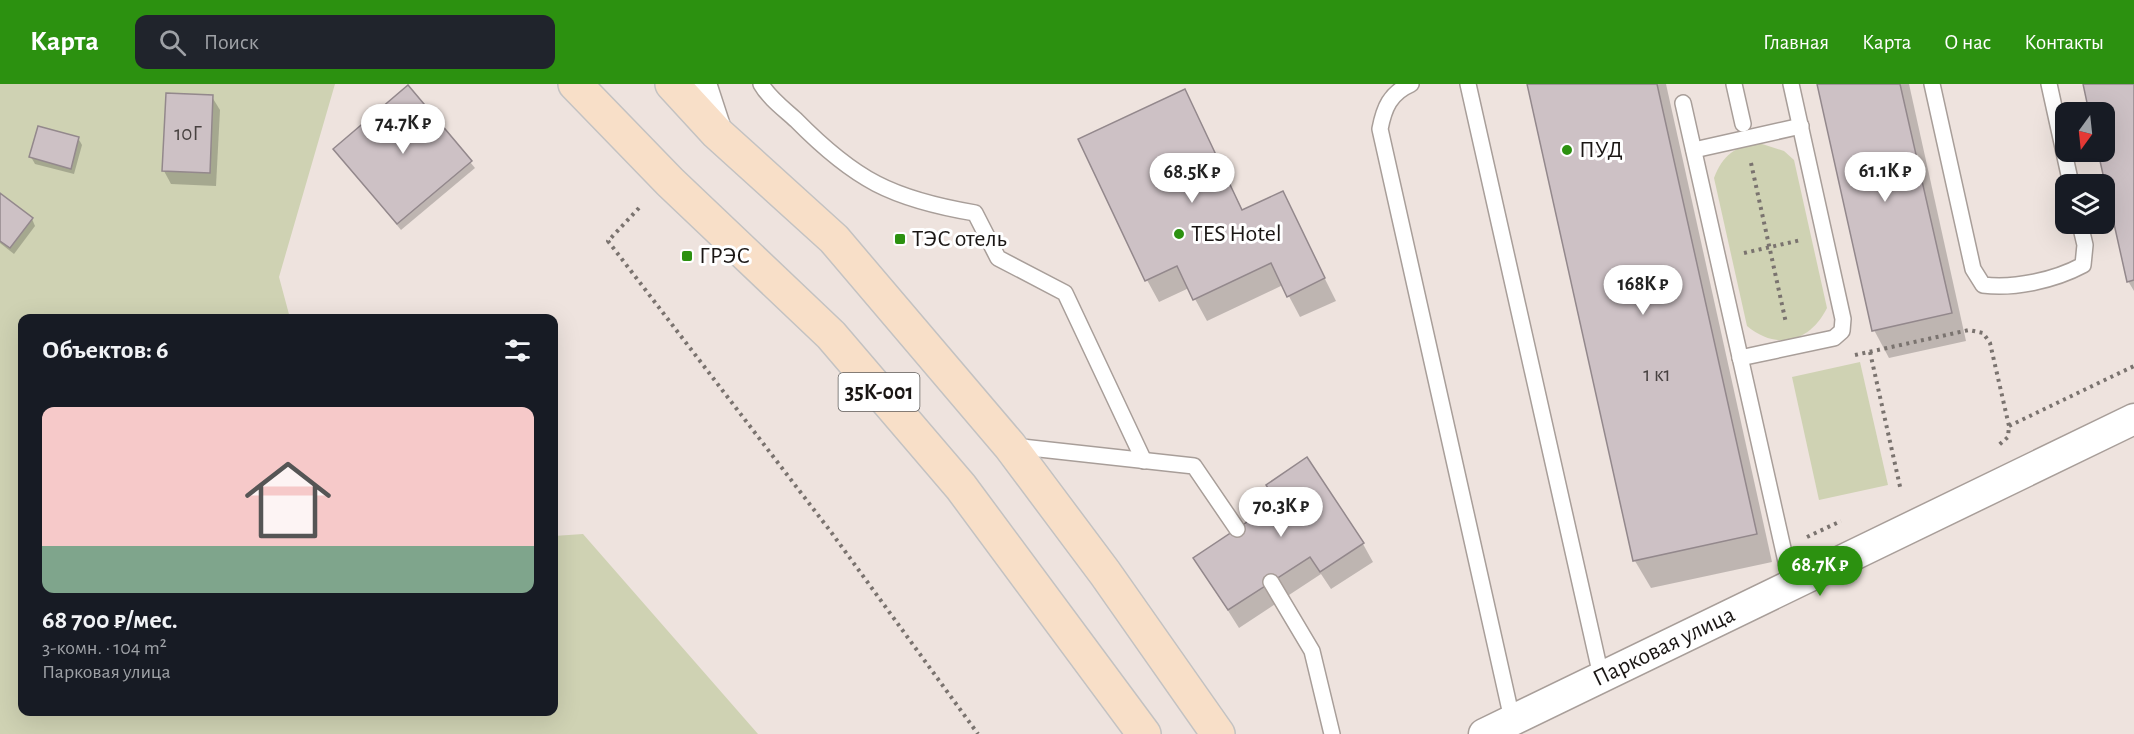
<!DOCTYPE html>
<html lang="ru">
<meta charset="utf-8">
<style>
body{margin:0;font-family:"Alegreya Sans",sans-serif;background:#20242c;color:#f1f3f6;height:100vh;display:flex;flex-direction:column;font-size:22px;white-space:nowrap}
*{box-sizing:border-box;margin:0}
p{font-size:20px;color:#9ea1a6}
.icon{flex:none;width:33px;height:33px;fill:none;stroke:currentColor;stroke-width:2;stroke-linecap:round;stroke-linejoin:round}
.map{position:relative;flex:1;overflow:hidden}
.side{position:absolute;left:18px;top:230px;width:540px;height:402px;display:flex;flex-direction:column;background:#171b24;border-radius:12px;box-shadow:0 6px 24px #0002}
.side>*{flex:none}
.needle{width:39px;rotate:195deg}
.controls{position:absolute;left:2055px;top:18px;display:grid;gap:12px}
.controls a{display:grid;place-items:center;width:60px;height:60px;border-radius:12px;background:#171b24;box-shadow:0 6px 24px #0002;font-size:30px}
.price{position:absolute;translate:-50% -51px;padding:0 14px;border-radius:21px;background:#fff;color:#222;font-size:20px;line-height:39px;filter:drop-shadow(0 2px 3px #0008)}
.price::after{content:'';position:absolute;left:50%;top:36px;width:18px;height:14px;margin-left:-9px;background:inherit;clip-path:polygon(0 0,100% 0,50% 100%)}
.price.selected{background:#2c9110;color:#fff}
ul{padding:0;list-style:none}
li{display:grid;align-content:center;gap:12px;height:318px;padding:0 24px}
li span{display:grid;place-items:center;height:186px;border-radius:12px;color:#555}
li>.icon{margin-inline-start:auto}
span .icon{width:108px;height:108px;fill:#fffc;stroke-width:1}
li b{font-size:26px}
h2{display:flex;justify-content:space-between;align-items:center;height:72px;padding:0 24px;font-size:26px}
header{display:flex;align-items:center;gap:36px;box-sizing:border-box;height:84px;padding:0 30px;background:#2c9110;color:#fff}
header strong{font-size:28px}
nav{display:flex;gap:33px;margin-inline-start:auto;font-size:21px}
.search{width:420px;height:54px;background:#20242c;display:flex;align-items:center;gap:15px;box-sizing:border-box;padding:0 21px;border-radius:12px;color:#9ea1a6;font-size:22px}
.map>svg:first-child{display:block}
</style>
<header>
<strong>Карта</strong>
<div class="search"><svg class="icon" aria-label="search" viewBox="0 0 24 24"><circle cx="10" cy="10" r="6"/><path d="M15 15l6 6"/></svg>Поиск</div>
<nav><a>Главная</a><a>Карта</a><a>О нас</a><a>Контакты</a></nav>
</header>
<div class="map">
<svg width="2134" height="650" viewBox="0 0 2134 650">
<rect width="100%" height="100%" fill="#eee3de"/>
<!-- green -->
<g fill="#cfd2b3">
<polygon points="0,0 335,0 279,193 290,234 22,234 22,627 554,627 554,452 583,450 758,650 0,650"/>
<path d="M1759,59L1784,67L1794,76L1827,224C1810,258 1777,267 1747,242L1714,94C1722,72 1736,61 1759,59Z"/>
<polygon points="1860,278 1888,401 1819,416 1792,293"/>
</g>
<!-- shadow -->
<g fill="#0003">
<polygon points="1528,0 1666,0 1772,478 1651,504 1635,477"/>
<polygon points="1819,0 1909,0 1966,257 1889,274 1874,246"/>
<polygon points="2084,0 2134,0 2134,207 2128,197 2099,68 2104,68 2104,28 2091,28"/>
<polygon points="408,3 475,84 401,146 335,65"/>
<polygon points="1184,7 1243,127 1282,109 1336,217 1300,233 1283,201 1207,237 1189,204 1159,218 1147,196"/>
<polygon points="212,13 220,26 216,102 171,100 164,87"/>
<polygon points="78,54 82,61 74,90 35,80 31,73"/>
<polygon points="0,111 32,135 35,142 14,170 0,159"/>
<polygon points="1363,460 1373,478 1331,505 1321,490 1239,544 1206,492"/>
</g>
<!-- building -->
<g fill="#cdc1c5" stroke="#93888c" stroke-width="1.5">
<polygon points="1527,0 1657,0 1757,450 1633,477"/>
<polygon points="1817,0 1900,0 1952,229 1872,247"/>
<polygon points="2083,0 2134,0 2134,196 2127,198 2098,68 2104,68 2104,28 2089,28"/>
<polygon points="408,1 472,77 397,140 333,65"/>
<polygon points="1185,5 1242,126 1283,107 1325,194 1287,213 1271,179 1193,216 1177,182 1145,197 1078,55"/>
<polygon points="166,9 213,11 210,89 162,87"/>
<polygon points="38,42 79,53 71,85 29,73"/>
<polygon points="0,109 33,134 10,164 0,157"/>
<polygon points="1307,373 1364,459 1320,488 1310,473 1228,526 1193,474 1277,418 1266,401"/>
</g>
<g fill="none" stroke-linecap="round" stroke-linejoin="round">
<defs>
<g id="lane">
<path d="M761,0C769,14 784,25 796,36C855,96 892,115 975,129L998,174L1065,209L1144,377"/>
<path d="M1411,0C1390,9 1384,24 1380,45L1512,635"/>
<polyline points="1468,0 1601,592"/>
<polyline points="1734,0 1743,40"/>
<path d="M1932,0L1973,185L1983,201C2015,205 2055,196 2083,181L2085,161L2080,140"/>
<polyline points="2049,0 2071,100"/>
<polyline points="1683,19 1791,500"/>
<polyline points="1694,66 1801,42"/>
<polyline points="1740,274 1834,254 1842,247 1843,235 1791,0"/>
<polyline points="1013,362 1194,382 1237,445"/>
<polyline points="1271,498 1312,567 1332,650"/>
</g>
<g id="street">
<polyline points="701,0 717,49"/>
<path id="s1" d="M1484,650L2134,335"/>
</g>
<g id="primary">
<polyline points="575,0 670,98 831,251 961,403 1144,650"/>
<polyline points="672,0 717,49 834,155 1010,362 1105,489 1218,650"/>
</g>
</defs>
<!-- lane casing -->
<use href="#lane" stroke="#a89e99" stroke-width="18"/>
<!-- street casing -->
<use href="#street" stroke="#a89e99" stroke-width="33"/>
<!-- primary casing -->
<use href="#primary" stroke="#c3c2c2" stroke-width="36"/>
<!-- path -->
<g stroke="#7a736f" stroke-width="4" stroke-dasharray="3 4.5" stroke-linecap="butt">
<polyline points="1751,79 1786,239"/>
<polyline points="639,124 608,157 831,448 978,650"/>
<polyline points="1744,169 1801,156"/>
<polyline points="1870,268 1901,407"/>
<polyline points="1855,271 1969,246 1983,249 1990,259 2009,342 2008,353 1999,361"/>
<polyline points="2009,342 2134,282"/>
<polyline points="1807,453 1841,437"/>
</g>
<!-- lane -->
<use href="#lane" stroke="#fff" stroke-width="15"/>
<!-- street -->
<use href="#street" stroke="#fff" stroke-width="30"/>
<!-- primary -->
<use href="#primary" stroke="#f8dfc8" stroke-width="33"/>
</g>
<!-- markers -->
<g fill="#2c9110" stroke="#fff" stroke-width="2">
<circle cx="1567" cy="66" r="6"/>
<circle cx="1179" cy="150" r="6"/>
<rect x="894" y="149" width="12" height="12" rx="3"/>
<rect x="681" y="166" width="12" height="12" rx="3"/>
</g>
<g text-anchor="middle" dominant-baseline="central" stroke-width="6" stroke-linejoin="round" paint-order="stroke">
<!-- number labels -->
<g font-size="21" fill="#474140">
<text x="188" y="49">10Г</text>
<text x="1657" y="290">1 к1</text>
</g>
<!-- shield labels -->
<rect fill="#fff" stroke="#5f5c5a" stroke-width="1.5" x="838.5" y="289" width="81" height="38" rx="4.5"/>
<g font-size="22" font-weight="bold" fill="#1a1614">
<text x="879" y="308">35К-001</text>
</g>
<!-- poi labels -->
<g font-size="24" fill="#1a1614" stroke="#fff" text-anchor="start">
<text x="1579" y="66">ПУД</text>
<text x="1191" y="150">TES Hotel</text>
<text x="912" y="155">ТЭС отель</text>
<text x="699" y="172">ГРЭС</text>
</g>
<!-- street labels -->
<g font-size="24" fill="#1a1614" stroke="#fff">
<text stroke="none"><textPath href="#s1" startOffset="200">Парковая улица</textPath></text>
</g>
</g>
</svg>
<div class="controls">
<a><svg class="needle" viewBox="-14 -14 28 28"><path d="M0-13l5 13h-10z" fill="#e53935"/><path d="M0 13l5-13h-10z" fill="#9ea1a6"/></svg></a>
<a><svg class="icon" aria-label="layers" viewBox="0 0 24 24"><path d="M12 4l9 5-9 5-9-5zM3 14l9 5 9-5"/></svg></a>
</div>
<b class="price" style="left:403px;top:71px">74.7K ₽</b>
<b class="price" style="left:1885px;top:119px">61.1K ₽</b>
<b class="price" style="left:1192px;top:120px">68.5K ₽</b>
<b class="price" style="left:1643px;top:232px">168K ₽</b>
<b class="price" style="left:1281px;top:454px">70.3K ₽</b>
<b class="price selected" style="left:1820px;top:513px">68.7K ₽</b>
<section class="side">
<h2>Объектов: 6<svg class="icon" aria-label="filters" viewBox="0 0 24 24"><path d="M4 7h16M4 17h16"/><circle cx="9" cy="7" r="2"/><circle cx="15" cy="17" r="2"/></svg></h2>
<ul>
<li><span style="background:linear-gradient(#f6c9c9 75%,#7fa58c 0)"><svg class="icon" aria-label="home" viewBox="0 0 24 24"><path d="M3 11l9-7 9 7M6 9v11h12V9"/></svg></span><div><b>68 700 ₽/мес.</b><p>3-комн. · 104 m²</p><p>Парковая улица</p></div></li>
</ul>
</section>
</div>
